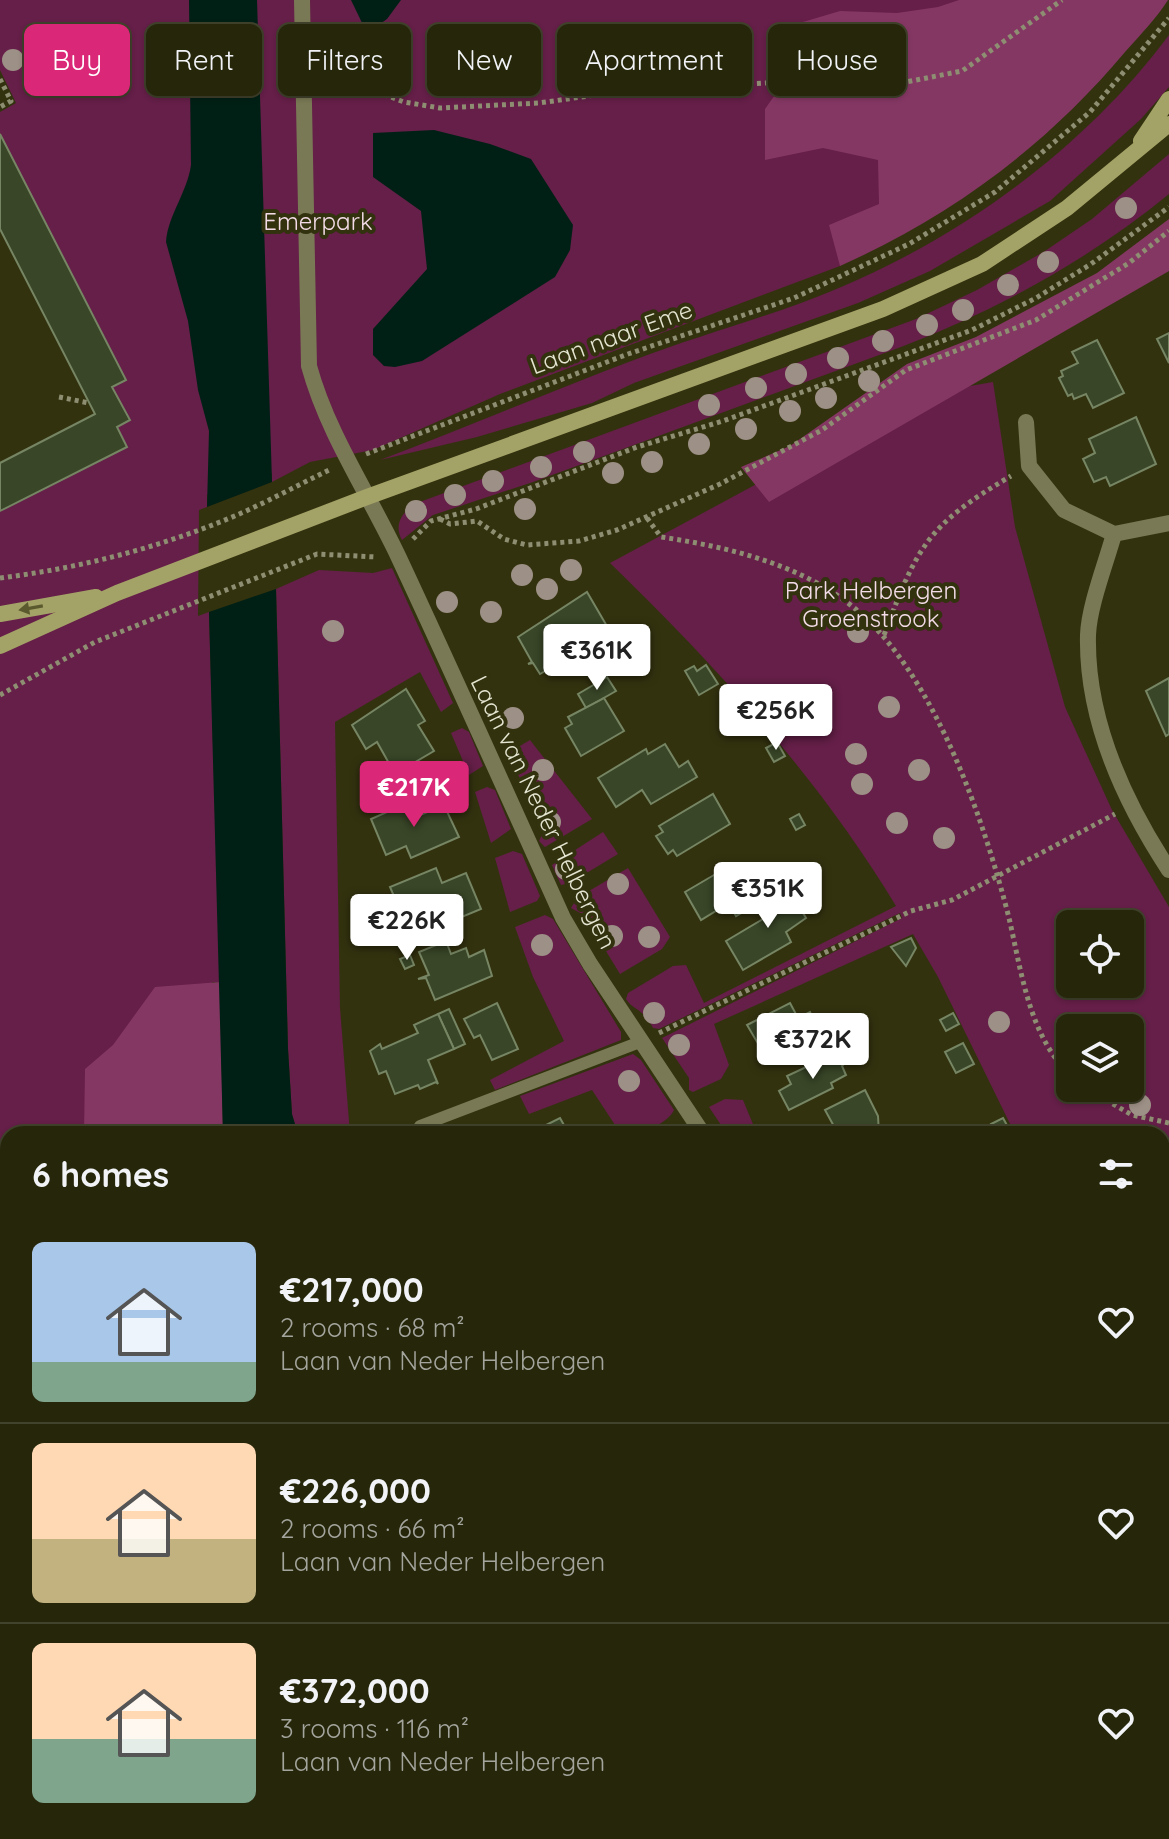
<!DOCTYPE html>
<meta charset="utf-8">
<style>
body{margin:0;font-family:Quicksand,sans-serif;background:#323219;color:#f1f3f6;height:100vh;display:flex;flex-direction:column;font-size:30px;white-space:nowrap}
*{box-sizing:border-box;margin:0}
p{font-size:26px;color:#a4a59d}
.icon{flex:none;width:44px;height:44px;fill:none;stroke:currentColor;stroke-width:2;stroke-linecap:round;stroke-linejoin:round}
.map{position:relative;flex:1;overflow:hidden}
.details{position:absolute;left:0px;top:1126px;width:1170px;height:714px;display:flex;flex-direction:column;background:#26260b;border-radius:24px 24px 0 0;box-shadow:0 2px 6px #0004,0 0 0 2px #42432c}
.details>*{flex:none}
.top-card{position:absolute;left:24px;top:24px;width:1122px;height:72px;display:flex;gap:16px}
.controls{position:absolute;left:1056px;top:910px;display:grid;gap:16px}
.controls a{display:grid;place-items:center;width:88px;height:88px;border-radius:12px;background:#26260b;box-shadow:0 2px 6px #0004,0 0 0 2px #42432c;font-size:40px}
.price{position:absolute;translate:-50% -68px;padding:0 18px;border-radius:8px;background:#fff;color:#222;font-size:26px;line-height:52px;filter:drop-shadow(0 2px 4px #0008)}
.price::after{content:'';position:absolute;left:50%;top:48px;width:24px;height:18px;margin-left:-12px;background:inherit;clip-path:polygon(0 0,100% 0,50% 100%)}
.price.selected{background:#db2777;color:#fff}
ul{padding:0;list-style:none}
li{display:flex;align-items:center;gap:24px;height:200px;padding:0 32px}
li+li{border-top:2px solid #42432c}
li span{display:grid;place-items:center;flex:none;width:224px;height:160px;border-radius:12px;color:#555}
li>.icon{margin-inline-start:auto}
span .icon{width:96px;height:96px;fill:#fffc;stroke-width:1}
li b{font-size:34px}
h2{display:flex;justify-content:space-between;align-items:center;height:96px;padding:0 32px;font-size:34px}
.chip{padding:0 28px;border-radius:12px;background:#26260b;box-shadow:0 2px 6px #0004,0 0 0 2px #42432c;font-size:28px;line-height:72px}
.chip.selected{background:#db2777;color:#fff}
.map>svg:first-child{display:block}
</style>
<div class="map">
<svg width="1169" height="1839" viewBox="0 0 1169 1839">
<rect width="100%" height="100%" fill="#33320f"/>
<!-- green -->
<g fill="#651f48" fill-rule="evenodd">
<polygon points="0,0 1162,0 840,266 500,394 373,450 310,462 272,482 272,473 207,495 207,507 199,510 198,616 209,612 220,982 212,982 215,1134 8,1134 8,1546 0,1542 0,511 126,447 117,427 129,420 112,387 126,379 0,134 0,112 16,103 0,70"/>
<path d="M1169,35V87L1141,119L1050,201L930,271L858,303L634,383L592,403L477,437L380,460C465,428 549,392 634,360C689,339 746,323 801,303C943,251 1079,156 1169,35Z"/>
<path d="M1169,154V194C1087,261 999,309 901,347L533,482L433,515L402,540C393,524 403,511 417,503L916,319L977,290L1045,251L1092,219Z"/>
<path d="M993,382L1015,527L1065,707L1112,810L1169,907V1345L1162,1349V1134H1015L938,977L913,934L714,1024L729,1065L721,1079L693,1092L689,1090V1078L662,1038L902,918L900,913L659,1029L653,1028C643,1008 634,1011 626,999L628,993L673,966L686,965L704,1003L896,906C818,777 718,668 610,563L924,394ZM1070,924H1130V984H1070ZM1070,1028H1130V1088H1070Z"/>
<polygon points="392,568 453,703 441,712 420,672 335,722 340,1008 350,1134 298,1134 292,1115 288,1049 276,589 319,570 373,573"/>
<polygon points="462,728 469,732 483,766 469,775 451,733"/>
<polygon points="530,740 592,819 545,847 539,841 544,831 508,753"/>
<polygon points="487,787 495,790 511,829 491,843 475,792"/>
<polygon points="603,832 618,854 570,883 561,885 552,865"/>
<polygon points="513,851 522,854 540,896 537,901 510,912 495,858"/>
<polygon points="628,868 670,937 662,949 620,974 584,915 571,908 577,898"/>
<polygon points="545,915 553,919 621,1032 621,1040 495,1090 490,1080 564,1041 533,977 515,927"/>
<path d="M633,1054L641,1060L674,1110C666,1126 638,1134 621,1134L592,1090L529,1114L520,1096Z"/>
<polygon points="725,1099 743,1100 757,1134 727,1134 709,1107"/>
<polygon points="1169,1370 1169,1769 1162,1772 1162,1374"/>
<polygon points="136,1832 298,1832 289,1839 140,1839"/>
<polygon points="745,1832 964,1832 941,1839 750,1839"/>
</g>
<!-- forest -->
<g fill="#843763">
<path d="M959,0H1168C1156,19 1140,35 1125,52C1046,146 952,216 840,266L829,225L879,204L878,160L823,148L765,160V109L796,65L794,36L803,22L840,11L897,13L938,7Z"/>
<polygon points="1169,219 1169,271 769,502 741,467 790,446 907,364 976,337 1097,273"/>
<polygon points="220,982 223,1134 84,1134 85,1069 113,1045 155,987"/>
<polygon points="347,1832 398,1832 387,1839 336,1839"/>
<polygon points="464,1832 534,1832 525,1839 454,1839"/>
</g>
<!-- water -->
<g fill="#002015">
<path d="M189,0H257L272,482L207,507L209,431L198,390L188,321L166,242C168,215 187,193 191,165Z"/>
<polygon points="351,0 401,0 387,19 373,29 364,27"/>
<polygon points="434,130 490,144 531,159 573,225 570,250 555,277 422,361 395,367 384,366 373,355 373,329 427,269 421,211 373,177 373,133"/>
<polygon points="276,589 288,1049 292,1114 298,1134 223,1134 209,612"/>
<polygon points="0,1316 8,1322 8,1464 0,1457"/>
<polygon points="1162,1772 1169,1773 1169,1839 914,1839 926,1832 1162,1832"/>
<polygon points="534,1832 683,1832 690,1839 525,1839"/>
</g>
<!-- building -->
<g fill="#394627" stroke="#768563" stroke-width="2">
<polygon points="0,134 126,380 112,387 130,420 117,427 127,447 0,511 0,463 95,414 0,229"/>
<polygon points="1169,333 1169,363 1157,339"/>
<polygon points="1097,340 1124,393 1093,408 1086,394 1074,399 1072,394 1068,396 1059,378 1063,376 1061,371 1078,363 1072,352"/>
<polygon points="1136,417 1156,464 1110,486 1106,477 1094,482 1083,459 1095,453 1089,439"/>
<polygon points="587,592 615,640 576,663 573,655 540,674 533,663 528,664 532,662 518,637"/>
<polygon points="637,628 642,636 625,646 620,637"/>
<polygon points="706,665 718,684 699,695 685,671 694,666 697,671"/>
<polygon points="607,677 616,691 586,708 578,694"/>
<polygon points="1169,678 1169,734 1166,736 1146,691"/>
<polygon points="406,689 425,721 418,725 434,751 395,774 377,742 366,749 352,725"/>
<polygon points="604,698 624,731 581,756 565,728 572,724 568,717"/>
<polygon points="777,742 785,756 774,762 766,748"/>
<polygon points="665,744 679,767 688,761 697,777 651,804 642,790 616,807 598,778 646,749 648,754"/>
<polygon points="430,765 437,778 422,784 416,773"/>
<polygon points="713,794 730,824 677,856 673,850 668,854 656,836 663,832 659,826"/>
<polygon points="412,801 418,816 444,805 459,837 411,858 406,846 386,855 371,819"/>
<polygon points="799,814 805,825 796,830 790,819"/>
<polygon points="731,865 746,891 755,886 764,900 736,916 729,903 701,920 685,892"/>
<polygon points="436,868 442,883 466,873 481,909 428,931 422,915 405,922 390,887"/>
<polygon points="788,887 806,918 786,932 791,942 743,970 726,941 768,916 760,903"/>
<polygon points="911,938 916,948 906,966 891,947"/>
<polygon points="446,941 451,954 466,948 469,957 484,950 492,976 435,1000 426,978 418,979 429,975 419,952"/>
<polygon points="410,955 414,965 405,969 400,959"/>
<polygon points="497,1003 518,1049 492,1060 480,1035 474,1038 464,1019"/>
<polygon points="790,1003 798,1018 810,1012 821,1035 783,1054 778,1044 763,1052 747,1025"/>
<polygon points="449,1009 465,1044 454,1049 438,1014"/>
<polygon points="953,1013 959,1024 946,1031 940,1020"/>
<polygon points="438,1014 454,1049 428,1060 438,1084 436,1082 420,1089 418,1085 395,1094 386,1071 379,1074 370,1051 380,1044 382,1049 418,1033 414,1025"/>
<polygon points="841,1029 850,1047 812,1065 803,1048"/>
<polygon points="963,1043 974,1064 956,1073 945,1052"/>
<polygon points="836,1053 844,1064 842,1066 846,1075 831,1083 833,1088 789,1110 779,1091 791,1084 787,1076"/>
<polygon points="865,1090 878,1116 879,1134 823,1134 836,1130 825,1110"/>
<polygon points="560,1118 569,1134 528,1134"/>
<polygon points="1003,1118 1009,1129 996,1134 991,1124"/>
<polygon points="8,1570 8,1681 0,1670 0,1575"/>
<polygon points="16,1832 114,1832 119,1839 8,1839"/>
</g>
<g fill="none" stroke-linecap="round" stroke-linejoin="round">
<!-- path -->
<g stroke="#8e8e72" stroke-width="5" stroke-dasharray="4 4" stroke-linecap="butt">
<polyline points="324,72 404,102 440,108 539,103 610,93 709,86 844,79 896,84 962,71 1062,0"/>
<polyline points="0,79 11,101 0,107"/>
<polyline points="59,397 89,403"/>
<polyline points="366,454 628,354 794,298 909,244 995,192 1090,112 1169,18"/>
<path d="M647,518L661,537C728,547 800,564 853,607C934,672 984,820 1009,918C1021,969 1029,1037 1070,1074"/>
<polyline points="440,519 450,524 477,521 504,539 527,545 579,541 617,530 720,484 822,430 906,370 1036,320 1129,263 1169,231"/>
<polyline points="413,539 431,521 476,509 637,447 723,421 972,330 1036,298 1091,264 1169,207"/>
<path d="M0,578C81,568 162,547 237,515C269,501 300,484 331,469"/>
<path d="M884,635C917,547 927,525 1011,476"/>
<polyline points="0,695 95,642 317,554 376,557"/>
<polyline points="659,1033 911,911 952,900 1115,814"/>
<polyline points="1085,1088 1132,1115 1169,1123"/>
<polyline points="1162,1145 1169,1141"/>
<polyline points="1162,1358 1169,1354"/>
<polyline points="1162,1434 1169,1431"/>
<polyline points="0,1501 8,1504"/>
<polyline points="1162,1631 1169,1628"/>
<polyline points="225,1832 227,1839"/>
<polyline points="313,1839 324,1832"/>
<polyline points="393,1839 405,1832"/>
<polyline points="462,1839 473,1832"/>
</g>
<!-- lane -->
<polyline stroke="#7a7955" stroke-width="12" points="420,1126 640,1042"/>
<!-- street -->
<g stroke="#7a7955" stroke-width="16">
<path d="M302,0L309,366C328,435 369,494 399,558C455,678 509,798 563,918L590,964L703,1134"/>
<polyline points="1026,422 1029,466 1064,510 1114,534 1169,523"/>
<path d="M1114,534C1106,563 1089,606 1088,635C1086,720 1123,800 1169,870"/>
</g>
<!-- secondary -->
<g stroke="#a4a367" stroke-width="16">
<polyline points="1141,141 1169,99"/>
<polyline points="0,614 96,597"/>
<polyline points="0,646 117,593 367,497 883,309 982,264 1067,208 1169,124"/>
</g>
</g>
<!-- trees -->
<g fill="#9d9086">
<circle cx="47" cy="39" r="11"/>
<circle cx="13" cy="60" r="11"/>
<circle cx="69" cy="76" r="11"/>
<circle cx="1126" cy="208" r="11"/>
<circle cx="1048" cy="262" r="11"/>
<circle cx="1008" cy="285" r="11"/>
<circle cx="963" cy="310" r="11"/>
<circle cx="927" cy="325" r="11"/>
<circle cx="883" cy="341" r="11"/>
<circle cx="838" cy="358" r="11"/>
<circle cx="796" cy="374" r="11"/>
<circle cx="869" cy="381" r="11"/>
<circle cx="756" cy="388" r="11"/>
<circle cx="826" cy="398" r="11"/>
<circle cx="709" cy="405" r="11"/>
<circle cx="790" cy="411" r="11"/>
<circle cx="746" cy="429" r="11"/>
<circle cx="699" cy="444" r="11"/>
<circle cx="584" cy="452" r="11"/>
<circle cx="652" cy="462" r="11"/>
<circle cx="541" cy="467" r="11"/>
<circle cx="613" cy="473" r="11"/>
<circle cx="493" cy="481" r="11"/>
<circle cx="455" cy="495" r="11"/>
<circle cx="525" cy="509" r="11"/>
<circle cx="416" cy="511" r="11"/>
<circle cx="571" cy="570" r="11"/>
<circle cx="522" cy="575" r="11"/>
<circle cx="547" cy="589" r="11"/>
<circle cx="447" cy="602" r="11"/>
<circle cx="491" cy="612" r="11"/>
<circle cx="333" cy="631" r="11"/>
<circle cx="858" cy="632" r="11"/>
<circle cx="889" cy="707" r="11"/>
<circle cx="513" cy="718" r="11"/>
<circle cx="856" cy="754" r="11"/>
<circle cx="543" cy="770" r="11"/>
<circle cx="919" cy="770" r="11"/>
<circle cx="862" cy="784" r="11"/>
<circle cx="550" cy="822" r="11"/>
<circle cx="897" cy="823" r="11"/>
<circle cx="944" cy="838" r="11"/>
<circle cx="566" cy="869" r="11"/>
<circle cx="618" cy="884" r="11"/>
<circle cx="612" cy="936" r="11"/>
<circle cx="649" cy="937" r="11"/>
<circle cx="542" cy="945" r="11"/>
<circle cx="654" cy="1013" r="11"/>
<circle cx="999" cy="1022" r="11"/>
<circle cx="679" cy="1045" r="11"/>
<circle cx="629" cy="1081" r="11"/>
<circle cx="1140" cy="1105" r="11"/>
</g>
<!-- one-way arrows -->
<defs><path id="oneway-solid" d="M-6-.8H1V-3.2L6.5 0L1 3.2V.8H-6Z" transform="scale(2)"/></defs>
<use fill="#5b5a2e" href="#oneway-solid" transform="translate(31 608) rotate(170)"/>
<g text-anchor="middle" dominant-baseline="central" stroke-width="8" stroke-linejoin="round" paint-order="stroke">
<!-- park labels -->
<g font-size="24" fill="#f3dce7" stroke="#33320f">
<text x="318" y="221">Emerpark</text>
<text x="871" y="590">Park Helbergen<tspan x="871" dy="28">Groenstrook</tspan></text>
</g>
<!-- street labels -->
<g font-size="24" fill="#e5e6d2" stroke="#33320f">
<text transform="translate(611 337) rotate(-20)">Laan naar Eme</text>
<text transform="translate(544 812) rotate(64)">Laan van Neder Helbergen</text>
</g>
</g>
</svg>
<div class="controls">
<a><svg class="icon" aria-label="locate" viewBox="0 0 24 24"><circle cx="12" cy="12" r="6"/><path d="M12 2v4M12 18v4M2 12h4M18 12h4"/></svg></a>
<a><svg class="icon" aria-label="layers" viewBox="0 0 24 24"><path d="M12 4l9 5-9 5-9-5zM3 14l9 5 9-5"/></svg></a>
</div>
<b class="price" style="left:597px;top:692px">€361K</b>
<b class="price" style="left:776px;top:752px">€256K</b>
<b class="price selected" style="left:414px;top:829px">€217K</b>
<b class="price" style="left:768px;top:930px">€351K</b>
<b class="price" style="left:407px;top:962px">€226K</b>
<b class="price" style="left:813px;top:1081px">€372K</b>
<div class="top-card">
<a class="chip selected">Buy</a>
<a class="chip">Rent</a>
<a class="chip">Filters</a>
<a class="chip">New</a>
<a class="chip">Apartment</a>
<a class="chip">House</a>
</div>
<section class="details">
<h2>6 homes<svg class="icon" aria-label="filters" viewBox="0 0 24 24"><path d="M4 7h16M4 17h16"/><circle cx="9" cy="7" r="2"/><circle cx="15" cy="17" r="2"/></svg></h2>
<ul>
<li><span style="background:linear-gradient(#a9c7e8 75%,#7fa58c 0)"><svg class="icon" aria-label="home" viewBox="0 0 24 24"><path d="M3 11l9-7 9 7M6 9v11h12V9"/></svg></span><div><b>€217,000</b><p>2 rooms · 68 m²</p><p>Laan van Neder Helbergen</p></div><svg class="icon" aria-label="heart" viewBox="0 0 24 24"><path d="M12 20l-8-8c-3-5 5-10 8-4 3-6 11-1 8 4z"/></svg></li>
<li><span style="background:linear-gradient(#ffd9b3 60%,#c2b280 0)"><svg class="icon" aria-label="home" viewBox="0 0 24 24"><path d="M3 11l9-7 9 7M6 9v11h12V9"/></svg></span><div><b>€226,000</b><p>2 rooms · 66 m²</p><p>Laan van Neder Helbergen</p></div><svg class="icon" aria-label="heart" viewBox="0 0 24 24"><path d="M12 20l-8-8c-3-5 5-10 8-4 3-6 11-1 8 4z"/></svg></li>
<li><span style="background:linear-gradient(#ffd9b3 60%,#7fa58c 0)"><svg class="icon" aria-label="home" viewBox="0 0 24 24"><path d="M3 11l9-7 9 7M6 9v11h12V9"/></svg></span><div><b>€372,000</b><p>3 rooms · 116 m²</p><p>Laan van Neder Helbergen</p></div><svg class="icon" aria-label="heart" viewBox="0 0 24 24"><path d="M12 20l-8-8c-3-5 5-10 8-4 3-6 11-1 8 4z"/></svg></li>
</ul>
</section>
</div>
